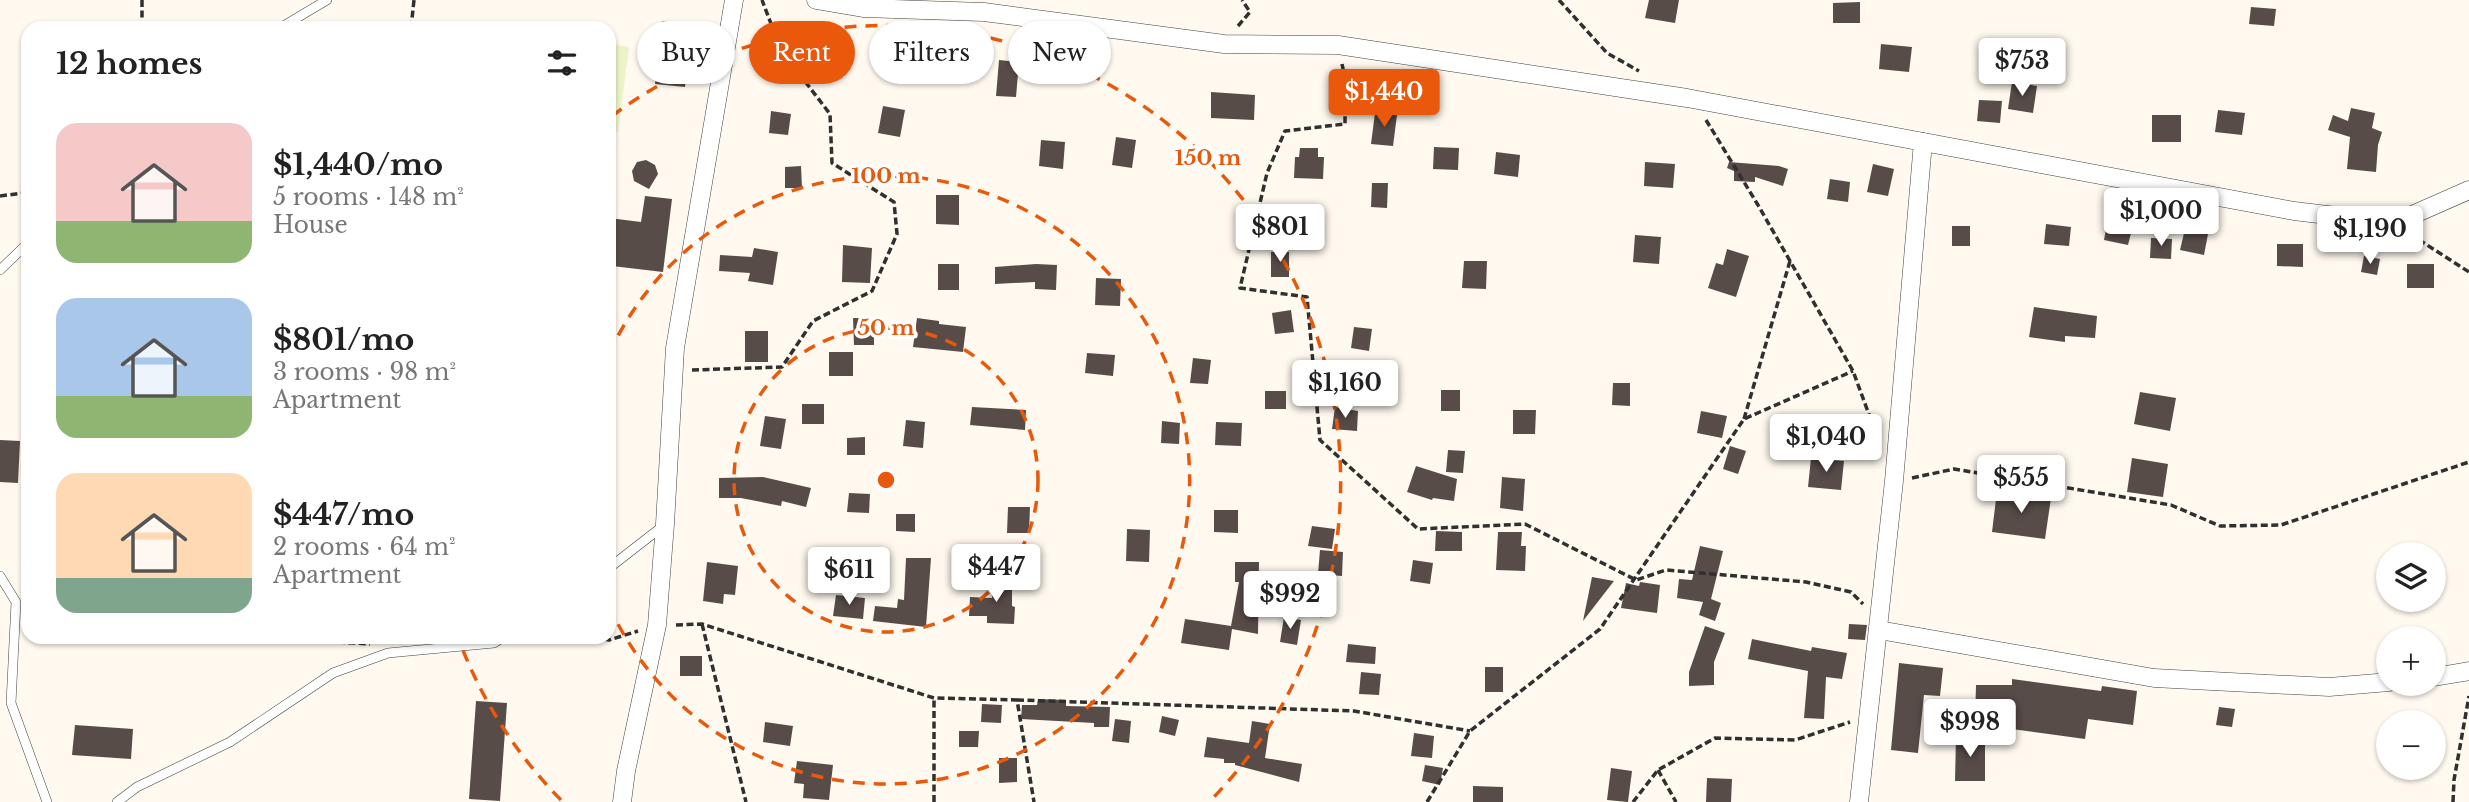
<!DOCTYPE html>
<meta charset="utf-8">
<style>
body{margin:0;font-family:"Libre Baskerville",serif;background:#f2f2f2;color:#222;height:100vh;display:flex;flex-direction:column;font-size:26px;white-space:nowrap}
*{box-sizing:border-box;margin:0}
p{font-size:23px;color:#767676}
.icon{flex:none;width:38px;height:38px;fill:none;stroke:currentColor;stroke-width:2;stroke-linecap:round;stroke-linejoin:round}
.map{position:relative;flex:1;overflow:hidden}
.sheet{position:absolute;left:21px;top:21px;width:595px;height:623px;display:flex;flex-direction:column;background:#fff;border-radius:21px;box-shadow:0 2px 5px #0004}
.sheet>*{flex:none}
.banner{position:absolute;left:637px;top:21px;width:665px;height:63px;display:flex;gap:14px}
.tools{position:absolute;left:2376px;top:542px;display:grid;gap:14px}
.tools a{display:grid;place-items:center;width:70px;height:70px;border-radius:50%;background:#fff;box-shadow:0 2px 5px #0004;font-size:35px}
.price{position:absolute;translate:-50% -60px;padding:0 16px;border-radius:7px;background:#fff;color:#222;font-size:23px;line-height:46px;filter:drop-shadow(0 2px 4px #0008)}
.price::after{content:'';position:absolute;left:50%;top:42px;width:21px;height:16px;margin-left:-10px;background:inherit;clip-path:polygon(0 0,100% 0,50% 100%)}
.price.active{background:#ea580c;color:#fff}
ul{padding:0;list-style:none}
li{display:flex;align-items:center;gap:21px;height:175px;padding:0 35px}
li span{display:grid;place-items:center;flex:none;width:196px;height:140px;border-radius:21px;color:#555}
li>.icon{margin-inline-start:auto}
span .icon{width:84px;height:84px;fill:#fffc;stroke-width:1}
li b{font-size:30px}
h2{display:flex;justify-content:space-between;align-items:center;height:84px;padding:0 35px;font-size:30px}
.pill{padding:0 24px;border-radius:32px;background:#fff;box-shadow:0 2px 5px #0004;font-size:24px;line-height:63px}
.pill.active{background:#ea580c;color:#fff}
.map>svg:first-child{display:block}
</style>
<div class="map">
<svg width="2469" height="802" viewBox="0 0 2469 802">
<rect width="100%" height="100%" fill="#fff9ef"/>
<!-- pitch -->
<polygon fill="#ecf4c7" points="609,44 629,47 618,132 609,131"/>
<!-- building -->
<g fill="#584c49">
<polygon points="1649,0 1679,0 1675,23 1645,18"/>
<polygon points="1860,2 1860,23 1833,23 1833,3"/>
<polygon points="2251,7 2276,9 2274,26 2249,24"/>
<polygon points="662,21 692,25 685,87 655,84"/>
<polygon points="1881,44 1912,47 1909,72 1879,69"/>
<polygon points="999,60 1019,62 1016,97 996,96"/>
<polygon points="2012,82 2037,86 2033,113 2008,109"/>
<polygon points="1211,92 1255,95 1254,120 1211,118"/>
<polygon points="1979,100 2002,101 2000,123 1977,121"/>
<polygon points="883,106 905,110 900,137 878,133"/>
<polygon points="2351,108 2375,113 2372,128 2382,132 2378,145 2376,172 2347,169 2350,137 2328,130 2333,115 2348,121"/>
<polygon points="2218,110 2245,113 2242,135 2215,132"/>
<polygon points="771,111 791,114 788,135 769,133"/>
<polygon points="1375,113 1397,115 1393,146 1371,144"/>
<rect x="2152" y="115" width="29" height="27"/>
<polygon points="1116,137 1136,140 1132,168 1112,165"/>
<polygon points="1041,140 1065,142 1063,169 1039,166"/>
<polygon points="1434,147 1459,148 1458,170 1433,169"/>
<polygon points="1300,148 1318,148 1318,157 1324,157 1323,179 1294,178 1295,157 1299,157"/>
<polygon points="1496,152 1520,155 1518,177 1494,174"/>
<polygon points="646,160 655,165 658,174 649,189 634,181 632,171 637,162"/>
<polygon points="1645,162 1675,164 1673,188 1644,186"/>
<polygon points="1729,162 1779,166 1788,169 1783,186 1755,177 1755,182 1734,181 1734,171 1727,168"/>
<polygon points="1873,164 1894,169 1888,196 1867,192"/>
<polygon points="801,166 802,188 785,188 785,167"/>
<polygon points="1830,179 1850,182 1848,202 1827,199"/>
<polygon points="1372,183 1388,183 1387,208 1371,207"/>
<polygon points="936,195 959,195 959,225 936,224"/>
<polygon points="645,196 672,199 663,272 612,266 615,246 609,246 609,218 641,222"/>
<polygon points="1283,210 1283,234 1267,234 1266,211"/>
<polygon points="2108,219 2133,225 2128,245 2104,240"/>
<polygon points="2046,224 2071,227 2069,246 2044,244"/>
<rect x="1952" y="226" width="18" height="20"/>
<polygon points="2185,229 2208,234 2204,255 2180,250"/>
<polygon points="1635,235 1661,237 1659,264 1633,262"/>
<polygon points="2151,238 2172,239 2171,259 2150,258"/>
<polygon points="2277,244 2303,244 2303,267 2277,266"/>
<polygon points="843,245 872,248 870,283 842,282"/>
<polygon points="754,248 778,252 773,285 748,281 750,273 719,271 720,255 752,257"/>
<polygon points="1727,249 1749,256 1736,297 1708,288 1716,263 1723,265"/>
<rect x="1271" y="252" width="18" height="25"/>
<polygon points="2364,256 2380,259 2377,275 2361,272"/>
<polygon points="1464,261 1487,261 1486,289 1462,288"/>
<rect x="938" y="264" width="21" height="26"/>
<polygon points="1036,264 1057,265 1056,290 1035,289 1035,282 995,284 995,267"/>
<rect x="2407" y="264" width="27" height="24"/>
<polygon points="1096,278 1121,279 1120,306 1095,305"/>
<polygon points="2034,307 2097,316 2095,338 2065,336 2065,342 2029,337"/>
<polygon points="1291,310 1294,332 1275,334 1272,313"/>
<polygon points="853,318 874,318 874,345 854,345"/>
<polygon points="917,318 939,321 939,324 966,327 963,352 913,347"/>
<polygon points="1354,327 1372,329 1369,351 1351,348"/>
<rect x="745" y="331" width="23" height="31"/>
<rect x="829" y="352" width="24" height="24"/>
<polygon points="1087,353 1115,355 1113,376 1085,373"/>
<polygon points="1193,358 1211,360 1208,384 1190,383"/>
<polygon points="1613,383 1630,383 1630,406 1612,405"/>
<rect x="1441" y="390" width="19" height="21"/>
<rect x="1265" y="391" width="21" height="18"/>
<polygon points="2140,392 2176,398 2170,431 2134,424"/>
<rect x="802" y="404" width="22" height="20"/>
<polygon points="972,407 1026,410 1025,430 970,425"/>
<polygon points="1335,407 1358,411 1357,431 1332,429"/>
<polygon points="1513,410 1536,410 1535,434 1513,434"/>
<polygon points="1701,411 1727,416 1722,438 1697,433"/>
<polygon points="765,416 786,419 781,449 760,446"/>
<polygon points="906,420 925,422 923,448 903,446"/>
<polygon points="1162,421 1180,423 1179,444 1161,443"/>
<polygon points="1216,422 1242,423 1241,446 1215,445"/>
<polygon points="865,437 865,455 847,455 847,438"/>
<polygon points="0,440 20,441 18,483 0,482"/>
<polygon points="1730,446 1746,451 1738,474 1723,469"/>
<polygon points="1448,450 1465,451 1463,473 1446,472"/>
<polygon points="1811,458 1844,461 1841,490 1808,487"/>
<polygon points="2132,458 2168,464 2163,497 2127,492"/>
<polygon points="1416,466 1457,479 1454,501 1433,498 1432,500 1407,492"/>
<polygon points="763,477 811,488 806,507 782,501 781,506 741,498 719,498 719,478"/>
<polygon points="1502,477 1525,479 1523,511 1500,508"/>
<polygon points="1997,491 2051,498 2045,539 1992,532"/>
<polygon points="849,493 870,494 869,513 847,512"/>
<polygon points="1008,507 1030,507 1029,533 1007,533"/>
<polygon points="1214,510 1238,510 1238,533 1214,532"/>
<polygon points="896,514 915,514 915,532 896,531"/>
<polygon points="1312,526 1335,529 1332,549 1308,546"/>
<polygon points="1127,529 1150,530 1149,562 1126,561"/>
<polygon points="1436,531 1462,532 1462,551 1435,551"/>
<polygon points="1498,532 1522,532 1521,546 1526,546 1525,571 1496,570"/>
<polygon points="1700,546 1723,551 1711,599 1721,603 1715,621 1699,615 1703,602 1677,598 1679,579 1692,580"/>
<polygon points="1320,550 1343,552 1342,576 1318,574"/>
<polygon points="906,558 931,558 926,627 873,621 875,606 897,608 898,599 904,600"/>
<polygon points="1413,560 1433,563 1430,584 1410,581"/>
<polygon points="707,562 738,566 735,595 724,594 723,604 703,601"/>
<polygon points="1235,562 1259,562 1258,634 1232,629 1229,650 1181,643 1185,619 1231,626 1239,582 1235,582"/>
<polygon points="821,569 847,571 845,592 819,590"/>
<polygon points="1592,577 1614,581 1583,621"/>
<polygon points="993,579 1012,579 1012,606 1015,607 1014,624 987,623 987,616 969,616 970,597 992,598"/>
<polygon points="1640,582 1660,585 1657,613 1621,608 1626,583 1639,586"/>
<polygon points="836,595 865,598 863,619 833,616"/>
<polygon points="1284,617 1301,620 1297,645 1280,642"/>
<polygon points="1849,624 1867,625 1865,640 1848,639"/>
<polygon points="1705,626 1725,633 1714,662 1714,685 1689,686 1689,672"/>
<polygon points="1752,639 1811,651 1812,647 1847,653 1842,679 1826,677 1824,719 1804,718 1808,671 1748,659"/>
<polygon points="1348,644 1376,647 1375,664 1346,662"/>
<rect x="680" y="656" width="22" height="20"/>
<polygon points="1899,663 1943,668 1940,696 1924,695 1918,753 1891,750"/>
<rect x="1485" y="667" width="18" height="25"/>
<polygon points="1361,672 1381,674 1379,695 1359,694"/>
<polygon points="2012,679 2101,691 2102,686 2137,691 2133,725 2088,719 2085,739 1975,724 1976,685 2012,685"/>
<polygon points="1038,699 1066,700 1066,706 1110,707 1109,727 1094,727 1094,723 1021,719 1022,705 1037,705"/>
<polygon points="476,701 507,703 500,801 469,799"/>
<polygon points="982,704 1002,705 1001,723 981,722"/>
<polygon points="2219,707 2235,709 2232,727 2216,725"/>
<polygon points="1162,716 1179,720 1175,736 1159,732"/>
<polygon points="1115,719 1131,721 1129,743 1112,741"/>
<polygon points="1252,721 1270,724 1265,758 1302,764 1299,782 1235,765 1235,763 1224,763 1224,759 1204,757 1207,737 1249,743"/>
<polygon points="765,722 793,726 790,746 763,742"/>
<polygon points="75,725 133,729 131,759 72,755"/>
<polygon points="959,731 979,731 978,747 959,747"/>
<polygon points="1414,733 1434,736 1432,758 1411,756"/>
<polygon points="1956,736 1985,737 1985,781 1955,781"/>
<polygon points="999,758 1017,758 1017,782 999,783"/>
<polygon points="797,761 833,765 829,800 803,798 804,784 794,783"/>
<polygon points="1425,765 1443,768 1440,785 1422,781"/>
<polygon points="1611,768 1632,771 1628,802 1607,800"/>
<polygon points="1707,778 1732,779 1731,802 1706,802"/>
<polygon points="1473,786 1503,787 1503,802 1473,802"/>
</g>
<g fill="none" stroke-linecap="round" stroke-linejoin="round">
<defs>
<g id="lane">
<polyline points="280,28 327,0"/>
<polyline points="0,270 28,243"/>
<polyline points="609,568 663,526"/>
<polyline points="0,576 16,602 11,703 47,802"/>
<polyline points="117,802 137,787 230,742 333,673 388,653 494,643 503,637"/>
</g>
<g id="street">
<polyline points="816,0 863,8 984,12 1224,44 1338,45 1687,98 2294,211 2394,223 2469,190"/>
<polyline points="1879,630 2154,678 2329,687 2389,682"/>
<polyline points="2434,677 2469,671"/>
<polyline points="622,802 626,771 657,625 665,524 675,348 734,0"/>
<polyline points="1859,802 1894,481 1923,142"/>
</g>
</defs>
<!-- lane casing -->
<use href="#lane" stroke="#414141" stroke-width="10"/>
<!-- street casing -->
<use href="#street" stroke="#414141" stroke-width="19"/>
<!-- path -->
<g stroke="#303030" stroke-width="3.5" stroke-dasharray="7 3.5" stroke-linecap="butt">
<polyline points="1559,0 1607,53 1639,71"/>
<polyline points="1238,26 1250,12 1242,0"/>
<polyline points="142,28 142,0"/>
<polyline points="411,28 414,0"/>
<polyline points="1342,64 1345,78 1345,124 1285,131 1267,173 1240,288 1307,297 1320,440 1418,529 1525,524 1636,580 1666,570 1806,582 1851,592 1863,604"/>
<polyline points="1706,120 1758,205 1853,371 1878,439"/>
<polyline points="0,196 23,193 28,196"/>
<polyline points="2410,234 2469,272"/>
<polyline points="692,370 782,367 813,321 872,291 897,234 894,202 832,163 830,114 781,50 762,0"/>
<polyline points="1744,419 1790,261"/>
<polyline points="1912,478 1954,469 2171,505 2220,526 2281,525 2469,462"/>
<polyline points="702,624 746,802"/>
<polyline points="676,625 702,624 934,698 1017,700 1034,802"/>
<polyline points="254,637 370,644"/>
<polyline points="594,637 609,640 638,631"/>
<polyline points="517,639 525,637"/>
<polyline points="1017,700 1354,711 1470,731"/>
<polyline points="1658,770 1676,802"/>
<polyline points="934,802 934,698"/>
<polyline points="1427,802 1470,731 1600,629 1744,419 1853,371"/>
<polyline points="1633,802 1658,770 1715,738 1795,740 1850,722"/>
<polyline points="2453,802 2454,780 2469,696"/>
</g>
<!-- lane -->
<use href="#lane" stroke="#fff" stroke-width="9"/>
<!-- street -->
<use href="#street" stroke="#fff" stroke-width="18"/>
</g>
<!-- distance rings -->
<g fill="none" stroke="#e8590c" stroke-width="3.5" stroke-dasharray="12 9">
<circle cx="886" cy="480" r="152"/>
<path d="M609 354A304 304 0 1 1 609 606"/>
<path d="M561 800A456 456 0 0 1 459 640M612 116A456 456 0 0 1 1211 800"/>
</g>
<circle cx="886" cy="480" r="10" fill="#e8590c" stroke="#fff" stroke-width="3.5"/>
<g font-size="21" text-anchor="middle" font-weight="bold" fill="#e8590c" stroke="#fff" stroke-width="7" stroke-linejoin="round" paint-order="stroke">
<text x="1208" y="165">150 m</text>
<text x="886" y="183">100 m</text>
<text x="886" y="335">50 m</text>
</g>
</svg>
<div class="tools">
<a><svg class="icon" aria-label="layers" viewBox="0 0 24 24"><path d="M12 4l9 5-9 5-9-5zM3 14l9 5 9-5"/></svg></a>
<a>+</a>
<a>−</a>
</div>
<b class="price" style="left:2022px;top:98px">$753</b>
<b class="price active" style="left:1384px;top:129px">$1,440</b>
<b class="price" style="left:2161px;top:248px">$1,000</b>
<b class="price" style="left:1280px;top:264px">$801</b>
<b class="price" style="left:2370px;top:266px">$1,190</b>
<b class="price" style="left:1345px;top:420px">$1,160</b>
<b class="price" style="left:1826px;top:474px">$1,040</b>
<b class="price" style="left:2021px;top:515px">$555</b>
<b class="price" style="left:996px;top:604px">$447</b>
<b class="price" style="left:849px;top:607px">$611</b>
<b class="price" style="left:1290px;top:631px">$992</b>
<b class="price" style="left:1970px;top:759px">$998</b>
<div class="banner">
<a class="pill">Buy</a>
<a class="pill active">Rent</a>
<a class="pill">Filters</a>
<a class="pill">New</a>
</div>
<section class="sheet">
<h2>12 homes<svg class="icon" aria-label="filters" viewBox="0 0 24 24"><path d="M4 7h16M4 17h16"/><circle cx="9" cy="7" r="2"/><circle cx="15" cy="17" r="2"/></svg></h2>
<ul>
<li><span style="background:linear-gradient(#f6c9c9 70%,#8fb573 0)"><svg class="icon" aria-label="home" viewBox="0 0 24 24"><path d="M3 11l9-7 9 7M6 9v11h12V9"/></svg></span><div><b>$1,440/mo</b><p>5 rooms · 148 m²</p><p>House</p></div></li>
<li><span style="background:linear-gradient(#a9c7e8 70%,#8fb573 0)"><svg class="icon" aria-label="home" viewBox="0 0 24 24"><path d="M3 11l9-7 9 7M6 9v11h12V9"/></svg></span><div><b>$801/mo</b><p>3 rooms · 98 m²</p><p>Apartment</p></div></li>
<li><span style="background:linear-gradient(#ffd9b3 75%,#7fa58c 0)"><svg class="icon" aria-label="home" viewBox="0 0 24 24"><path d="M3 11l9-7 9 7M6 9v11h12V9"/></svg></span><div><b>$447/mo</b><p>2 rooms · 64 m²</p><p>Apartment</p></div></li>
</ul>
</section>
</div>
